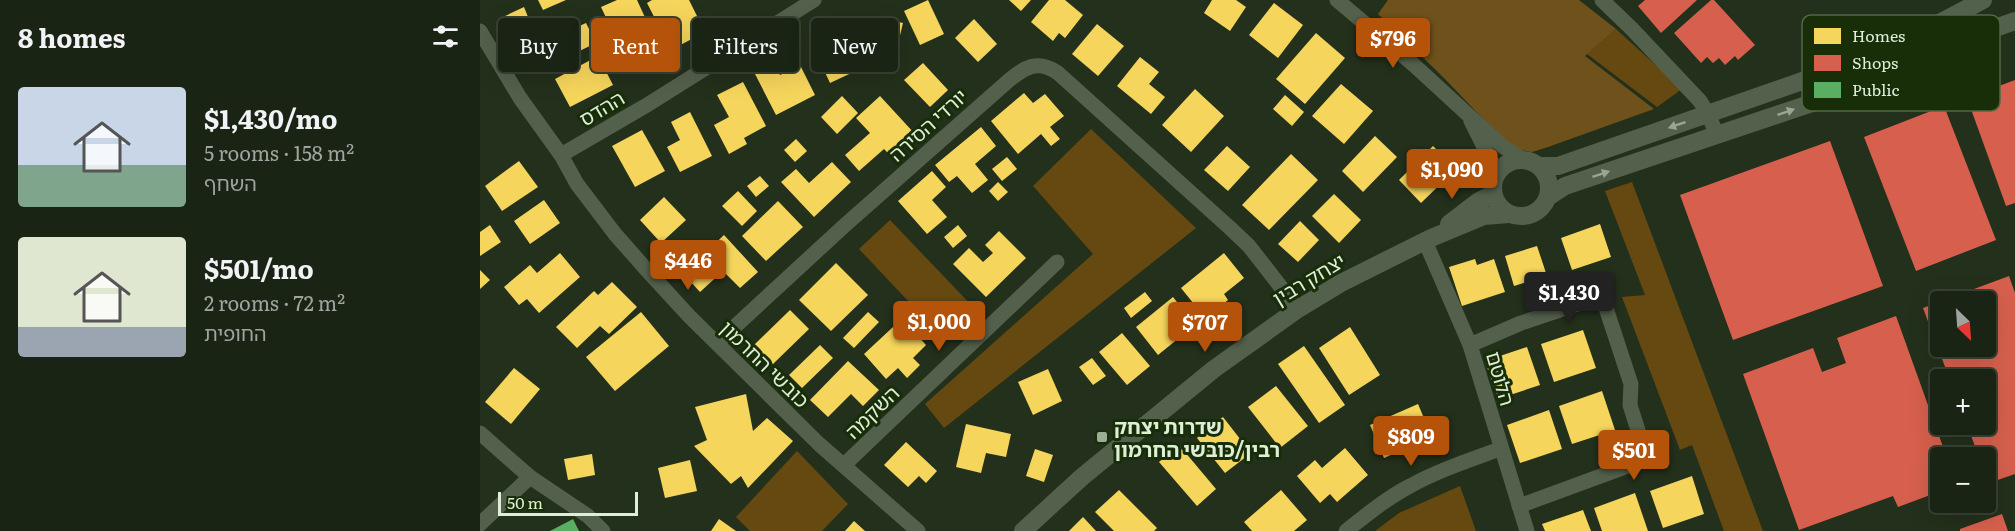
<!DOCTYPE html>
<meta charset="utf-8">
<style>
body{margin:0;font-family:Literata,"Noto Sans Hebrew",serif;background:#273022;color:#f1f3f6;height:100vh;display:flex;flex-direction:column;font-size:22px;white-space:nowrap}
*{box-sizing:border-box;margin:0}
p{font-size:20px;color:#9fa4a0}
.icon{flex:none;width:33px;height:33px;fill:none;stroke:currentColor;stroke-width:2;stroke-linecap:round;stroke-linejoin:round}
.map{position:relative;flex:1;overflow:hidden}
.drawer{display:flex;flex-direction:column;background:#1a2414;width:480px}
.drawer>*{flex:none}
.banner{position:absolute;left:18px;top:18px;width:570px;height:54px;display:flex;gap:12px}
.needle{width:39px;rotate:155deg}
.buttons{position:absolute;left:1450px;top:291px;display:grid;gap:12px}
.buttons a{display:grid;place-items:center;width:66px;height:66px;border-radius:6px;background:#1a2414;box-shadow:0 6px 24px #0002,0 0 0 2px #384134;font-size:30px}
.scale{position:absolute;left:18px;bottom:15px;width:140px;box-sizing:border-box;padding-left:6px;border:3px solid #dfeed8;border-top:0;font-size:16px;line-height:21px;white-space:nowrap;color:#dfeed8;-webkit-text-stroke:4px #172e08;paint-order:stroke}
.price{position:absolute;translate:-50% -51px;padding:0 14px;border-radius:6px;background:#b45309;color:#fff;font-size:20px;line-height:39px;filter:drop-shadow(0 2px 3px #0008)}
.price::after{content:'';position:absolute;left:50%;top:36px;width:18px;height:14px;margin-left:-9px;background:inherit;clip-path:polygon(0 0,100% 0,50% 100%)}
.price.current{background:#222;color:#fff}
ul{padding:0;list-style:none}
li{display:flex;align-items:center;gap:18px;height:150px;padding:0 18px}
li span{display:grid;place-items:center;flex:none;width:168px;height:120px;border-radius:6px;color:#555}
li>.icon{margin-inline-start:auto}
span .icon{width:72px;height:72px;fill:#fffc;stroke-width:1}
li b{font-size:26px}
h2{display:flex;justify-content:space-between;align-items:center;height:72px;padding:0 18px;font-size:26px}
.chip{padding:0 21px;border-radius:6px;background:#1a2414;box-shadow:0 6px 24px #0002,0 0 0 2px #384134;font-size:21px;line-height:54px}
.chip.current{background:#b45309;color:#fff}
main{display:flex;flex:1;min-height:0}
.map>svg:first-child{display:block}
</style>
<main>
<section class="drawer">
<h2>8 homes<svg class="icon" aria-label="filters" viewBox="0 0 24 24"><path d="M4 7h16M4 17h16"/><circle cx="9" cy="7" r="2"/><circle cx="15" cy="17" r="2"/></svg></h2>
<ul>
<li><span style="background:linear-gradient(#c9d6e8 65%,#7fa58c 0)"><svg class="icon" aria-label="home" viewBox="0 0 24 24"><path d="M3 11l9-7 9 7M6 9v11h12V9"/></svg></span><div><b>$1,430/mo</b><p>5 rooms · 158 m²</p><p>השחף</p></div></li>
<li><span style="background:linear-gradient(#dfe7d0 75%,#9aa5b1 0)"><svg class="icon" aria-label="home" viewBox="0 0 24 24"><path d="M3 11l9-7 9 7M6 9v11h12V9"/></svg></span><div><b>$501/mo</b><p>2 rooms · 72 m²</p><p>החופית</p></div></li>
</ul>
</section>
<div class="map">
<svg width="1535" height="531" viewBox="0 0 1535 531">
<rect width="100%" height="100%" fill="#23301b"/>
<!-- green -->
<g fill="#664911">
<polygon points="1136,29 1202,89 1177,107 1107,54"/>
<polygon points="611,129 716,228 464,428 445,404 613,254 553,186"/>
<polygon points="1152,182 1283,531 1244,531 1212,445 1200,450 1142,297 1165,295 1125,191"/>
<polygon points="410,220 495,309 464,339 379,249"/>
<polygon points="317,451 368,504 342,531 270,531 256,517"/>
<polygon points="980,486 996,531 895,531 919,513"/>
</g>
<!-- forest -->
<polygon fill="#6f521b" points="908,0 1099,0 1136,29 1105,56 1174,109 1068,147 1052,152 1032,149 964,78 898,14"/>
<!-- homes -->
<g fill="#f6d55c">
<polygon points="58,0 86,0 63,10"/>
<polygon points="137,0 157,0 169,26 161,30 171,51 147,62 121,7"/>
<polygon points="172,0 209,0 225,32 191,50 167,3"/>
<polygon points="448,0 464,34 440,45 424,11"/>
<polygon points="529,0 551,0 541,11"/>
<polygon points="569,0 585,0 603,15 585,38 579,33 573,41 551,22"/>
<polygon points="732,0 756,0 766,7 750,31 724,13"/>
<polygon points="794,3 823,25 798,58 769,35"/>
<polygon points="44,7 50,22 30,31 23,17"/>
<polygon points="396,17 423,23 415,56 389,50"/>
<polygon points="494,19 517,44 498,62 475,38"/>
<polygon points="106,23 116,43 85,58 75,37"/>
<polygon points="617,24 644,46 618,76 592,54"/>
<polygon points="360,26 380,69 350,83 330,40"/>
<polygon points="836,33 865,58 825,104 796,79"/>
<polygon points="118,56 133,85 90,107 75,79"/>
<polygon points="660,57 679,72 669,84 685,97 671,114 637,86"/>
<polygon points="443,63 468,90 450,107 424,80"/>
<polygon points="295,64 300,75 320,65 335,95 296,115 275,74"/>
<polygon points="263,82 286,126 264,138 267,144 249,154 234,125 249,117 237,95"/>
<polygon points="861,84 893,111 864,144 832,116"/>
<polygon points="715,89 744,116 711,152 682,125"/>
<polygon points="544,93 553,103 565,94 584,116 570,127 580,139 571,146 561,134 538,154 511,121"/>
<polygon points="805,95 824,112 812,126 793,109"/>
<polygon points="362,96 378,113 357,134 341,117"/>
<polygon points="400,96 435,134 411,156 404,149 379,171 365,155 390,133 376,118"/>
<polygon points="210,112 232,156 200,172 187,147 200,140 191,122"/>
<polygon points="501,127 516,146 495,164 508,180 492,193 477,176 469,182 455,165"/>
<polygon points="162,130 185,171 155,187 132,146"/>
<polygon points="895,136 917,157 883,192 862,171"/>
<polygon points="316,139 327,151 315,162 304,150"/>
<polygon points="747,146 770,167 748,191 724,170"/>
<polygon points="953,146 976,169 941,203 919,180"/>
<polygon points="811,154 838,180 789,230 762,205"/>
<polygon points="527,157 537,169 522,181 512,169"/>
<polygon points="39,161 58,187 22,211 5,186"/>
<polygon points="352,162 371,182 334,217 301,182 316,169 329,183"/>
<polygon points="452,171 466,187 452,200 467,217 447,234 418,201"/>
<polygon points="280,176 289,186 276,197 267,186"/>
<polygon points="518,182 528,192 518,201 509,191"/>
<polygon points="258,191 277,211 262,226 242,206"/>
<polygon points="854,194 881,220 859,243 832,216"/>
<polygon points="184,197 206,220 181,243 160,220"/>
<polygon points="64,200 80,223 50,244 34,221"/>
<polygon points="298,201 323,227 286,261 262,236"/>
<polygon points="820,221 839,240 818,262 798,244"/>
<polygon points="1120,224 1131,257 1092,270 1081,238"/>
<polygon points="10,225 21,242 0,256 0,232"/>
<polygon points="478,225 487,236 473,248 464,237"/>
<polygon points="519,231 546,258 506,297 473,264 489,248 503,262 513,253 505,245"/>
<polygon points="244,235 278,272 260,288 243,271 220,292 196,266 213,250 220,258"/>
<polygon points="1057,246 1067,276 1034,286 1025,256"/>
<polygon points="80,253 100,277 59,313 47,299 39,305 24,287 50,265 57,273"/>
<polygon points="744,253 764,278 744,294 748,300 726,319 701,288"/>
<polygon points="995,259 997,265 1014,259 1025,292 982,306 969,267"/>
<polygon points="356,263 388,295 351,331 319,300"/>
<polygon points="0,270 10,280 0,289"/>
<polygon points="132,282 157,307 129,334 120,326 97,348 76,327 114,291 118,295"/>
<polygon points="665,292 672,301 651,318 644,308"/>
<polygon points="693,297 715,325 678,355 656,327"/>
<polygon points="310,310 329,329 293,364 274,345"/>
<polygon points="161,312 189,346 135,391 106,357"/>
<polygon points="388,312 399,322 374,348 363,338"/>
<polygon points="429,326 446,345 433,358 440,365 427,378 418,368 406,379 384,354 413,327 420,335"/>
<polygon points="870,327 900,375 869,395 839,348"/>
<polygon points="1103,330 1116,368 1074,382 1061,344"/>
<polygon points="642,333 670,366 647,385 619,352"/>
<polygon points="340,345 353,358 322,388 309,375"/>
<polygon points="824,346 865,405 839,423 798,364"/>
<polygon points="1047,347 1060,385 1018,399 1005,361"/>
<polygon points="612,358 626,376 613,385 599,367"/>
<polygon points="368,361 399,390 383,406 371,394 348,417 330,400"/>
<polygon points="34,368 60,389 31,424 5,402"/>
<polygon points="568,369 582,401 553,415 538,382"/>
<polygon points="796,386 828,426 800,448 768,407"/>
<polygon points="1122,391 1135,430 1092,444 1079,406"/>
<polygon points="266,394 273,431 287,418 313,441 268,488 261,476 251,484 214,446 227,440 215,407"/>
<polygon points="938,404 952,437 904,458 890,425"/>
<polygon points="1069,410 1082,449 1040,463 1027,425"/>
<polygon points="743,417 771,453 745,473 717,438"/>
<polygon points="486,424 531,434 526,457 506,453 501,473 476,467"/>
<polygon points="426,442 457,471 446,483 439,476 428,487 404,465"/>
<polygon points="699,445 736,489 717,506 679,462"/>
<polygon points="865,448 888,475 857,502 850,494 840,503 817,476 835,460 842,468"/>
<polygon points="555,449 573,455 564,482 546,476"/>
<polygon points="112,454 115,475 88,480 84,459"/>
<polygon points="210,460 217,491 185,498 178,468"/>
<polygon points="1212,476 1224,514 1183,528 1170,491"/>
<polygon points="639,490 677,528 674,531 634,531 615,512"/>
<polygon points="801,490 827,520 814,531 772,531 764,522"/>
<polygon points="1155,493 1168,531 1122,531 1114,508"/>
<polygon points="1103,510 1111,531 1065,531 1062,524"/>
<polygon points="603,517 616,531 589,531"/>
<polygon points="239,519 256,531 231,531"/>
<polygon points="374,521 385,531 365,531"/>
</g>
<!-- shops -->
<g fill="#d6604d" fill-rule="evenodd">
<polygon points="1165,0 1217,0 1181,33 1158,6"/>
<polygon points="1231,0 1234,0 1275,45 1258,60 1255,56 1245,65 1239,58 1233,63 1227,57 1221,63 1194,33"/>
<polygon points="1535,80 1535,203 1526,206 1487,98"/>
<polygon points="1464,106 1516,240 1436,271 1384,137"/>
<polygon points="1350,141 1403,286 1253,340 1200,195"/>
<path d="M1529,276L1535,293V474L1509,483L1506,475V458H1499L1487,424H1506V380H1470L1443,308ZM1461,302H1506V346H1461Z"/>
<polygon points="1416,316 1467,458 1461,458 1461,491 1418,507 1413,496 1319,530 1263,374 1333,348 1342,372 1366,363 1357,338"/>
<polygon points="1522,514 1528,531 1480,531 1480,529"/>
</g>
<!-- public -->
<polygon fill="#5aae61" points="93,519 99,531 70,531"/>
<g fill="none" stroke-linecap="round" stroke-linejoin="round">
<!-- minor -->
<g stroke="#53604c" stroke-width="15">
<polyline points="857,0 934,65 1022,146 1042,159"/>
<polyline points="1122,0 1152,29 1220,101 1228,114 1237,135"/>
<polyline points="0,31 40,98 81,155 97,184 135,234 165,268 209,316 339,444 438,531"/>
<polyline points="991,121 1017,173"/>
<polyline points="81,155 167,105 334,0"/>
<polyline points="945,241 990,345 1047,531"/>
<path d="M237,343L364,226L527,82C544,67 558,59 578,73L750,228L769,246L818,309"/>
<polyline points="990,345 1041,323 1122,296 1151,384 1150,405 1167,459 1039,506"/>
<polyline points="0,433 50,477 108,516 123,531"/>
<polyline points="364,465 577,262"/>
<polyline points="0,524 50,477"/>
<path d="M866,531C886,515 907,498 930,486C959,470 990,460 1020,449"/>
</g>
<!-- tertiary -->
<g stroke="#53604c" stroke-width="18">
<circle cx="1041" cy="188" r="28"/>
<polyline points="1060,166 1078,166 1328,79 1433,37 1503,0"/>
<polyline points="1068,197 1085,186 1335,102 1406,73 1462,47 1535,21"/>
<polyline points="969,224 999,201 1013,194"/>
<polyline points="543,531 602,477 734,369 818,309 861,283 951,238 1004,216 1029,214"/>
</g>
</g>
<!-- one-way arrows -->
<defs><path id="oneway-solid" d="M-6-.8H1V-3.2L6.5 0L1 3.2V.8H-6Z" transform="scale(1.5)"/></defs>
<g fill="#99a792">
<use href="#oneway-solid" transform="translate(1306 112) rotate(-19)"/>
<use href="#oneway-solid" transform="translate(1197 125) rotate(161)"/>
<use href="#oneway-solid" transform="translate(1121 174) rotate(-18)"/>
</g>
<!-- markers -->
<rect fill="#9dac96" stroke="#172e08" stroke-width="2" x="616" y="431" width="12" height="12" rx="3"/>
<g text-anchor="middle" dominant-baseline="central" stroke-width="6" stroke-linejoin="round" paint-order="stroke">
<!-- street labels -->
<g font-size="20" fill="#dfeed8" stroke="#172e08">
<text transform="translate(121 107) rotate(-31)">ההדס</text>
<text transform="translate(447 124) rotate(-42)">יורדי הסירה</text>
<text transform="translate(828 278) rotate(-31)">יצחק רבין</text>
<text transform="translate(286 363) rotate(44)">כובשי החרמון</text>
<text transform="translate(1022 378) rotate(74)">הלוטם</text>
<text transform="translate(391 411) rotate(-44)">השקמה</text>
</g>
<!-- poi labels -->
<g font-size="20" font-weight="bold" fill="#dfeed8" stroke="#172e08" text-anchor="start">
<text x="634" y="425">שדרות יצחק<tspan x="634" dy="23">רבין/כובשי החרמון</tspan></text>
</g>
</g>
<!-- legend -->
<rect x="1322" y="15" width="198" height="96" rx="9" fill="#172e08" stroke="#536846" stroke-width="1.5"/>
<rect x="1334" y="28" width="27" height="16" fill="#f6d55c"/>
<rect x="1334" y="55" width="27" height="16" fill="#d6604d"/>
<rect x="1334" y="82" width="27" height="16" fill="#5aae61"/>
<g font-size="16" fill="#dfeed8">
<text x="1372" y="42">Homes</text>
<text x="1372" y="69">Shops</text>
<text x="1372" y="96">Public</text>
</g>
</svg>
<div class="buttons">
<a><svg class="needle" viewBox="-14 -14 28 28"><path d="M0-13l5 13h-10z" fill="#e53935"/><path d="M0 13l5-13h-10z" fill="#9fa4a0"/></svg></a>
<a>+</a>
<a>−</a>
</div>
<div class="scale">50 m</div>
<b class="price" style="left:913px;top:69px">$796</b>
<b class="price" style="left:972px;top:200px">$1,090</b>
<b class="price" style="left:208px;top:291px">$446</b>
<b class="price current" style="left:1089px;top:323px">$1,430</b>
<b class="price" style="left:459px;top:352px">$1,000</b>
<b class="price" style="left:725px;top:353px">$707</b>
<b class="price" style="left:931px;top:467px">$809</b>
<b class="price" style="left:1154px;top:481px">$501</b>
<div class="banner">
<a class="chip">Buy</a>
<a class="chip current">Rent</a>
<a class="chip">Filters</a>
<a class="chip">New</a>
</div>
</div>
</main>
